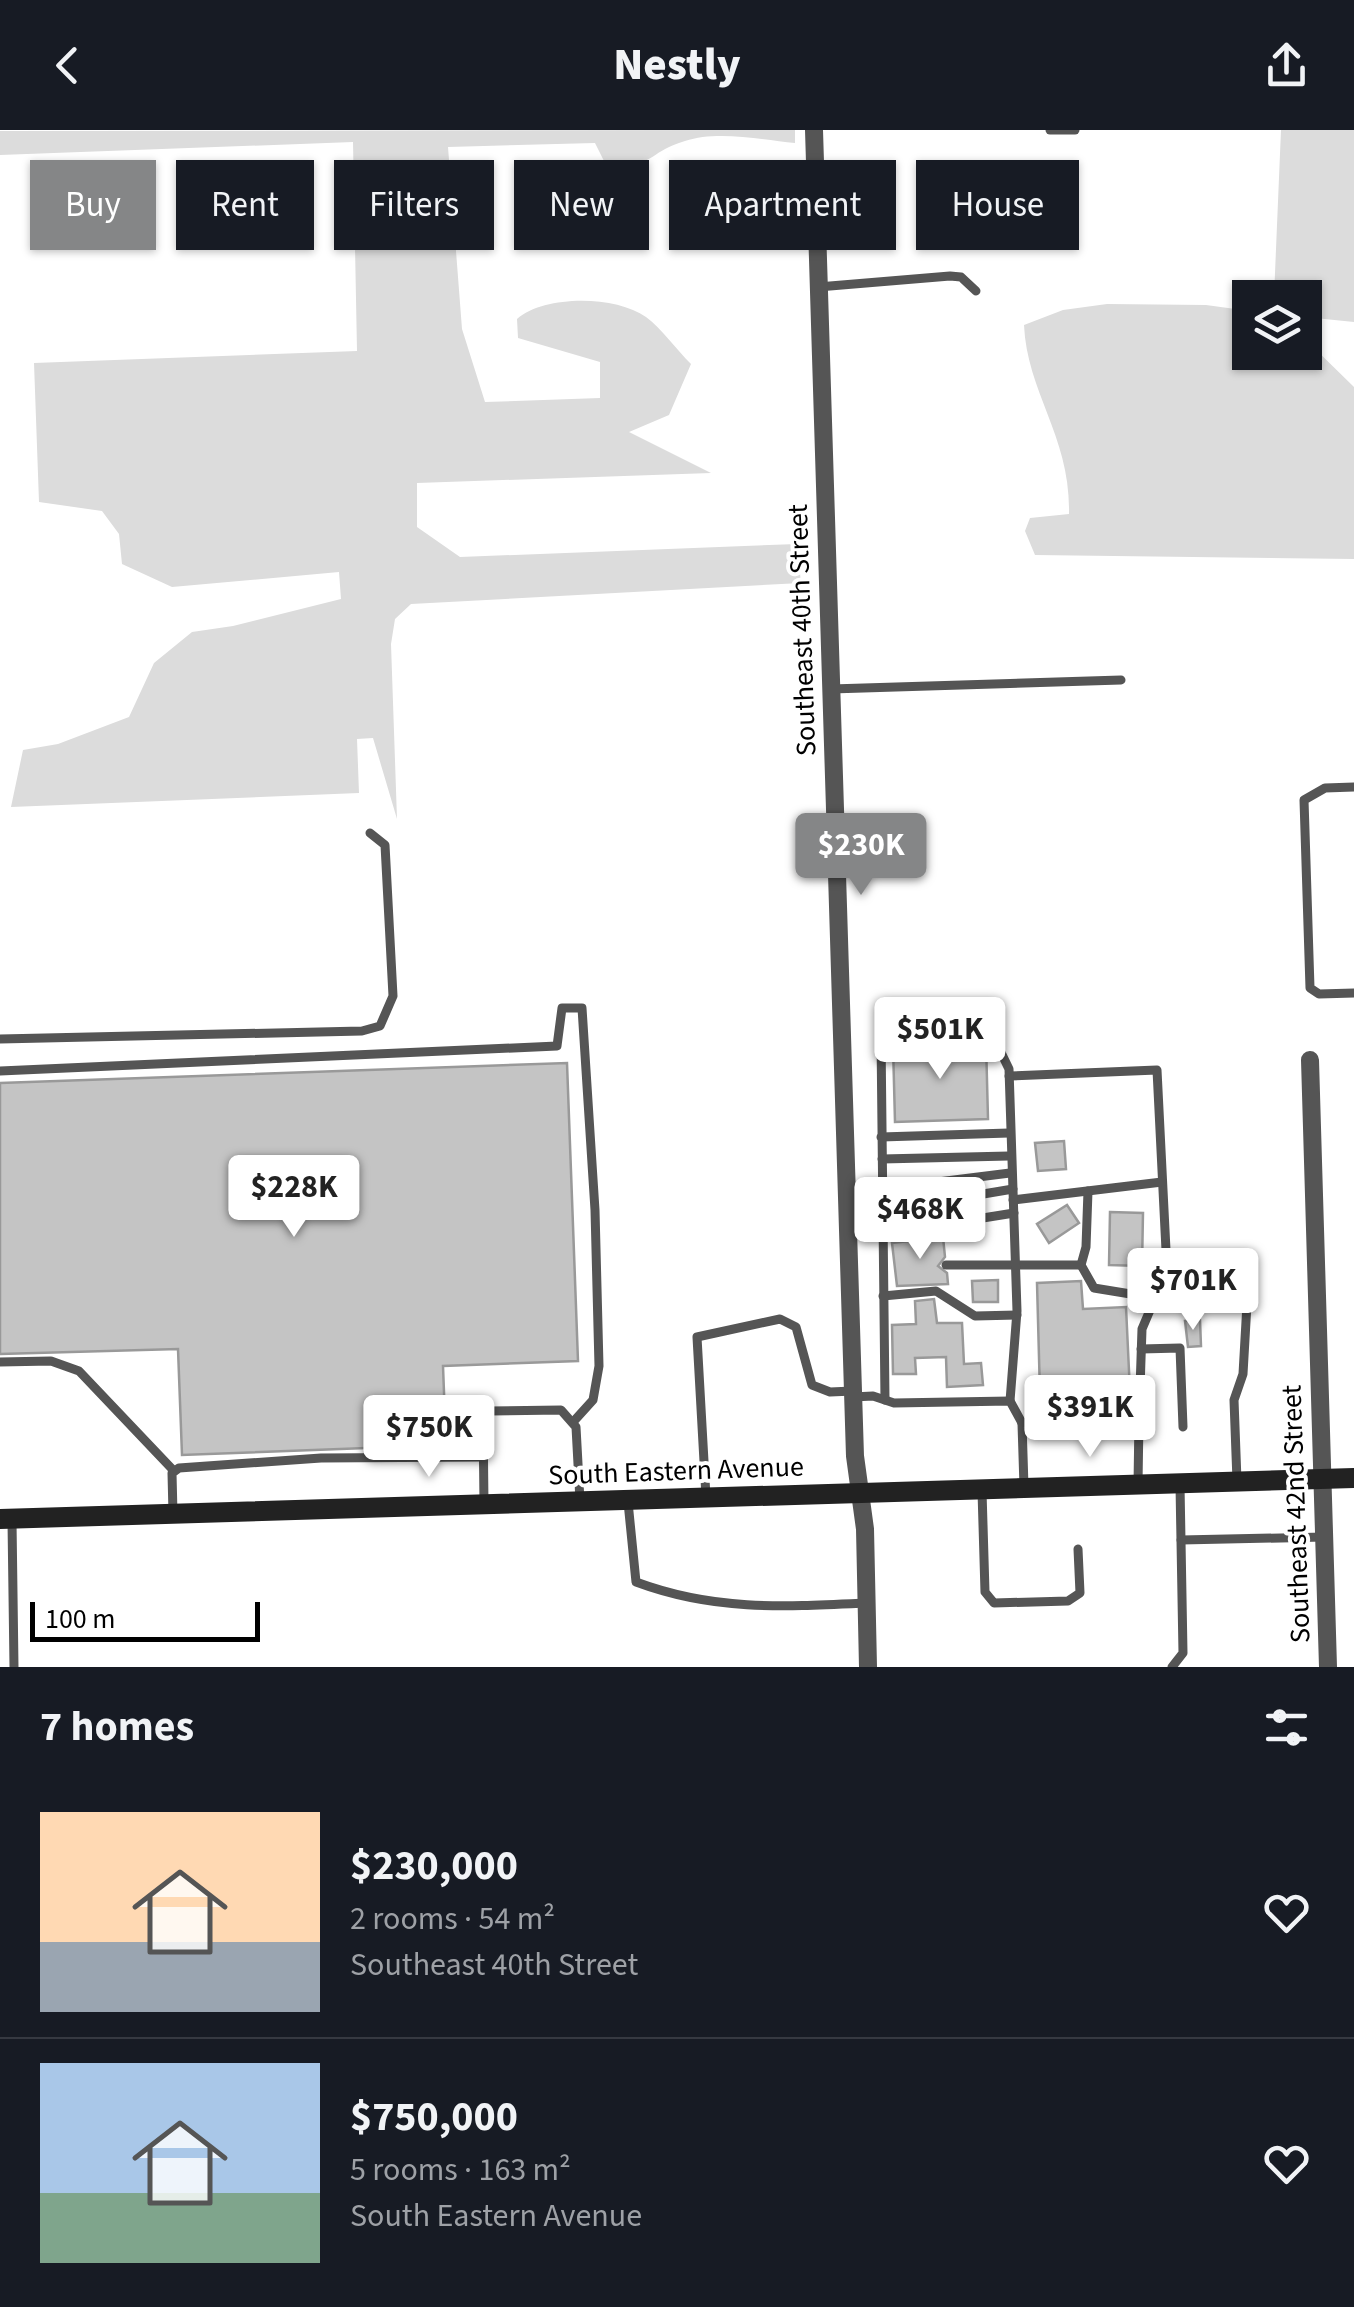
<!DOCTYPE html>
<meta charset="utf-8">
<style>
body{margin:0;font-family:"Source Sans 3",sans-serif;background:#242831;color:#f1f3f6;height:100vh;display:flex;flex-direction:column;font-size:38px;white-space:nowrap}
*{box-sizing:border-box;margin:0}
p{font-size:32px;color:#9ea1a6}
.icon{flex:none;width:55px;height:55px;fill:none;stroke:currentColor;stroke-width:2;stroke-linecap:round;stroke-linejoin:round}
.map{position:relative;height:1537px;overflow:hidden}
.drawer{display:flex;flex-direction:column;background:#171b24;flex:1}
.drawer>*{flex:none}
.banner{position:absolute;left:30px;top:30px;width:1295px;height:90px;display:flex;gap:20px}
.buttons{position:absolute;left:1232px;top:150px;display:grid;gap:20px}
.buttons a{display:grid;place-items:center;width:90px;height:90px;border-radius:0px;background:#171b24;box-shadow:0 2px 8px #0004;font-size:50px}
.scale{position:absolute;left:30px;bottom:25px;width:230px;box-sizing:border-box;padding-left:10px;border:5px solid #000;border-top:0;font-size:28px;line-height:35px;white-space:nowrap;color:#000;-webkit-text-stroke:8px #fff;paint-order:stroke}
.price{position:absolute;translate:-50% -85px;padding:0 22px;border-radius:10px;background:#fff;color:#222;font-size:32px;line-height:65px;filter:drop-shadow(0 2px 5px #0008)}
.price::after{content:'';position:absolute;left:50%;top:60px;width:30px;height:22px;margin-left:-15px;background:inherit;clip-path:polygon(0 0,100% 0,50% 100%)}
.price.on{background:#858687;color:#fff}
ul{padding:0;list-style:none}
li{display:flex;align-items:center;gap:30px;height:250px;padding:0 40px}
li+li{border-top:2px solid #363941}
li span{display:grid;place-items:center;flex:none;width:280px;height:200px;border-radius:0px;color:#555}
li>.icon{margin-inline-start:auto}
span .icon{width:120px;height:120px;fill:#fffc;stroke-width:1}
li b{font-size:42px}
h2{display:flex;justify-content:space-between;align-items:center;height:120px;padding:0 40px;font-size:42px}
.pill{padding:0 35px;border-radius:0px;background:#171b24;box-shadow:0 2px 8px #0004;font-size:35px;line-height:90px}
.pill.on{background:#858687;color:#fff}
header{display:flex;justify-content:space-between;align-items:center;height:130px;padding:0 40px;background:#171b24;font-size:45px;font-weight:800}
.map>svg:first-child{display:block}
</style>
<header><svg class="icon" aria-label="back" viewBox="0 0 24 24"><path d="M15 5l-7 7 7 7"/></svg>Nestly<svg class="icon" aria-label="share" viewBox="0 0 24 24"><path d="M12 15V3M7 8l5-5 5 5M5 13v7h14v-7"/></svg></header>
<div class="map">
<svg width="1354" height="1537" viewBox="0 0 1354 1537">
<rect width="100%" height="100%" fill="#fff"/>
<!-- green -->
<g fill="#dcdcdc">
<path d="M795,0V13C762,10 718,0 685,11C644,23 658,39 605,33L595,13L448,17L462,199L485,272L600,268V232L518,208L517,189C544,165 615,165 646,187C662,199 676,219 691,234L669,285L629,302L711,343L417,353V397L460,427L797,414L801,453L411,474L395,489L391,514L397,689L373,608L357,609L359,663L11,677L23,620L58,614L129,587L154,533L192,502L233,496L341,469L339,442L172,457L122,434L119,404L102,381L39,372L34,233L357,221L353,12L0,25V1Z"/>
<polygon points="1281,0 1354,0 1354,192 1305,187 1305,168 1274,167"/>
<path d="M1107,174L1206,175L1250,181V222H1305V209L1354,257V429L1035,425L1025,401L1030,388L1069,384C1071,307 1027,263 1024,195L1063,180Z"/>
</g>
<!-- building -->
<g fill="#c4c4c4" stroke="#999" stroke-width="2.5">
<polygon points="986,912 988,989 895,992 893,915"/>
<polygon points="567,933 578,1231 443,1236 446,1315 182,1325 178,1219 0,1224 0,953"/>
<polygon points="1064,1011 1066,1039 1038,1041 1035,1013"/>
<polygon points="1067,1075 1079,1093 1049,1113 1037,1094"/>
<polygon points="1110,1082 1143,1083 1142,1136 1109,1135"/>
<polygon points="943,1107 945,1127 938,1136 947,1143 948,1154 897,1156 892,1113"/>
<polygon points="998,1150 998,1172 973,1172 972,1151"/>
<polygon points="1081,1151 1083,1179 1126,1177 1130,1262 1040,1264 1037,1153"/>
<polygon points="934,1169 937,1193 962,1193 964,1234 981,1233 983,1255 947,1257 946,1227 915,1228 916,1244 893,1244 892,1195 916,1194 915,1171"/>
<polygon points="1200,1190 1201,1216 1188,1217 1185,1191"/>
</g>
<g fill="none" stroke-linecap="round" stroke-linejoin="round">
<!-- lane -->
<g stroke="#555" stroke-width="9">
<polyline points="1050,0 1075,0"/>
<polyline points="818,157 950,146 961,147 976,161"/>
<polyline points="831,559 1121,550"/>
<polyline points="1354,657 1325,658 1304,670 1310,858 1319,864 1354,863"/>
<polyline points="0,909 362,901 380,896 393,866 385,715 370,703"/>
<polyline points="0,941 557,916 562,878 582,878 595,1080 599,1236 593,1270 574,1291"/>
<polyline points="1009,946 1157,940 1167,1140 1142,1199 1139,1289"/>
<polyline points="881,1007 1009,1003"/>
<polyline points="882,1029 1009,1026"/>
<polyline points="882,1059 1010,1043"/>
<polyline points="1088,1061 1086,1117 1081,1135 1094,1158 1155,1168"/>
<polyline points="1013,1070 1162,1052"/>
<polyline points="882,1081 1013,1059"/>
<polyline points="883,1104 1014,1083"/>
<polyline points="946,1135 1081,1135"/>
<polyline points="883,1166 936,1161 975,1186 1017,1185"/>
<polyline points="1141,1219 1180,1218 1183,1297"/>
<polyline points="0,1232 51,1231 79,1241 174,1341"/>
<polyline points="853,1267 873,1266 894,1273 1010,1271 1022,1293"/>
<polyline points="885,1270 881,907 981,902 993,906 1009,939 1017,1181 1010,1271"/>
<polyline points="1237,1351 1234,1270 1243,1244 1249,1139"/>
<polyline points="1024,1357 1022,1293 1139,1289 1138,1354"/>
<polyline points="982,1361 985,1462 994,1473 1068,1471 1080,1463 1078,1419"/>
<polyline points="706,1367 697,1207 780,1189 796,1197 812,1255 830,1262 853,1261"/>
<path d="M628,1372L636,1452C714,1481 783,1477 865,1473"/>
<polyline points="484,1374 483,1286 489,1281 561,1280 576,1297 580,1371"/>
<polyline points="173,1384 172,1343 179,1338 321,1328 481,1327"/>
<polyline points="12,1391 14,1537"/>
<polyline points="1181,1410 1324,1407"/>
<polyline points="1172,1537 1183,1523 1180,1355"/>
</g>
<!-- street -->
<g stroke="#555" stroke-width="18">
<polyline points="814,0 855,1326 865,1399 868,1537"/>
<polyline points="1310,930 1328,1537"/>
</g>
<!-- secondary -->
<polyline stroke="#222" stroke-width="20" points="0,1389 1354,1348"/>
</g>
<g text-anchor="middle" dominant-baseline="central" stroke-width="8" stroke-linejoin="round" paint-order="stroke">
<!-- street labels -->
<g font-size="28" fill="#000" stroke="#fff">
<text transform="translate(802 500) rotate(-92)">Southeast 40th Street</text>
<text transform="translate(676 1341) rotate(-2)">South Eastern Avenue</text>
<text transform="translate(1296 1384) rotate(-92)">Southeast 42nd Street</text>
</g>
</g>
</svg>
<div class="buttons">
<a><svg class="icon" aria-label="layers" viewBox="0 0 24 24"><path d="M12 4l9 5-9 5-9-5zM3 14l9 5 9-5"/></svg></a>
</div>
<div class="scale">100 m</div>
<b class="price on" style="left:861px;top:768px">$230K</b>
<b class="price" style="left:940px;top:952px">$501K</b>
<b class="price" style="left:294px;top:1110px">$228K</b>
<b class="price" style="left:920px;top:1132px">$468K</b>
<b class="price" style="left:1193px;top:1203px">$701K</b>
<b class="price" style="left:1090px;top:1330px">$391K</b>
<b class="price" style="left:429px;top:1350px">$750K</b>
<div class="banner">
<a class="pill on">Buy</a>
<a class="pill">Rent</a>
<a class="pill">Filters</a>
<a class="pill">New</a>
<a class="pill">Apartment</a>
<a class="pill">House</a>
</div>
</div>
<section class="drawer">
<h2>7 homes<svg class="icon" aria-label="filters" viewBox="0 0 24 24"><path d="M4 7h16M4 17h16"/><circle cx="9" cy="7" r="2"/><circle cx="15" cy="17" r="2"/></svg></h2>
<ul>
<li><span style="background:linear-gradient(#ffd9b3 65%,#9aa5b1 0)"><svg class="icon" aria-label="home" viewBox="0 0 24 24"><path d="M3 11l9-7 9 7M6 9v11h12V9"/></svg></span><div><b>$230,000</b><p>2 rooms · 54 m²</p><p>Southeast 40th Street</p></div><svg class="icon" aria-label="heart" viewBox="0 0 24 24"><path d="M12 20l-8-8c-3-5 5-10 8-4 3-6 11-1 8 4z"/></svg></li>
<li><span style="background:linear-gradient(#a9c7e8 65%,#7fa58c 0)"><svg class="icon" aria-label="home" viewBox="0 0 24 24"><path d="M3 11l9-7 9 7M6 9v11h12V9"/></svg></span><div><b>$750,000</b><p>5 rooms · 163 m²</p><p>South Eastern Avenue</p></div><svg class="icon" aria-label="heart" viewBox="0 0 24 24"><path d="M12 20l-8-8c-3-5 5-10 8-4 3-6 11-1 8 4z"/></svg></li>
</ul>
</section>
